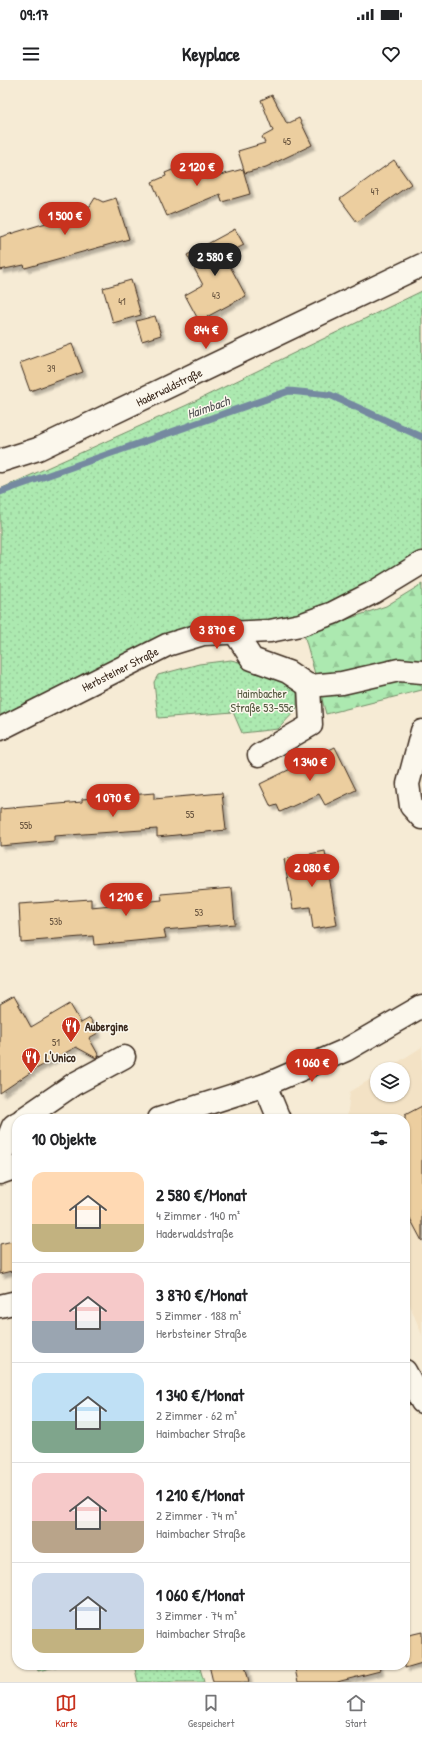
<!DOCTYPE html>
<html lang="de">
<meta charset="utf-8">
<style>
body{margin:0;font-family:"Patrick Hand",sans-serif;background:#f6f6f6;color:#202124;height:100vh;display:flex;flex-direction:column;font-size:15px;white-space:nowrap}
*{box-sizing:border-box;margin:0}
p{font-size:13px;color:#757577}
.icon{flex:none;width:22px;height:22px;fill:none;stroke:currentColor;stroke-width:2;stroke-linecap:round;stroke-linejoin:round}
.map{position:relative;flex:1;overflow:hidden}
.sheet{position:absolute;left:12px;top:1034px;width:398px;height:556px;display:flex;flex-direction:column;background:#fff;border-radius:16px;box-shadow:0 1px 3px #0004}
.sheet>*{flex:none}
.buttons{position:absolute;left:370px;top:982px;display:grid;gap:8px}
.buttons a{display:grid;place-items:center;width:40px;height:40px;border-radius:50%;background:#fff;box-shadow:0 1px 3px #0004;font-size:20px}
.price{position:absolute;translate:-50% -34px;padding:0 9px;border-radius:14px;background:#c8321e;color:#fff;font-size:13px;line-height:26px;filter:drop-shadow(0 1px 2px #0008)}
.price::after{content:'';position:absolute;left:50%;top:24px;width:12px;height:9px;margin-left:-6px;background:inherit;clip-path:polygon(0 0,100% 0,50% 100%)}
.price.current{background:#222;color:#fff}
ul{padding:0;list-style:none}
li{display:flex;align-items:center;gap:12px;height:100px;padding:0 20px}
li+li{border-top:1px solid #e0e0e0}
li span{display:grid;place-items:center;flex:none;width:112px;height:80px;border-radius:12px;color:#555}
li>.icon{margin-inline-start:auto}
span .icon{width:48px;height:48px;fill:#fffc;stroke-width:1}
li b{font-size:17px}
h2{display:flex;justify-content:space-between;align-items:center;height:48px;padding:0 20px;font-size:17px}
.status{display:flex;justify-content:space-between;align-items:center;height:28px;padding:0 20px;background:#fff;direction:ltr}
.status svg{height:11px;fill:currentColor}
header{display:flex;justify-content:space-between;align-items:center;height:52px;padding:0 20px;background:#fff;font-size:18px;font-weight:800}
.menu{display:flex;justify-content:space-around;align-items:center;height:56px;border-top:1px solid #e0e0e0;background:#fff;font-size:11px;color:#757577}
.menu a{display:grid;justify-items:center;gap:2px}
.menu .current{color:#c8321e}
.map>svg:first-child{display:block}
</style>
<div class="status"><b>09:17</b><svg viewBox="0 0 49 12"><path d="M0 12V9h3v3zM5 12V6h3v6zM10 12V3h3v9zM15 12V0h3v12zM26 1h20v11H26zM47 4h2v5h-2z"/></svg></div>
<header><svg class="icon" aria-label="menu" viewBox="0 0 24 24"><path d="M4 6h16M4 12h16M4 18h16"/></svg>Keyplace<svg class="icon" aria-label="heart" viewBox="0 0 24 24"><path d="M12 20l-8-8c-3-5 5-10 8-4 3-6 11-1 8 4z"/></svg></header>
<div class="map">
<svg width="422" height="1602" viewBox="0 0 422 1602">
<defs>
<pattern id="green-dots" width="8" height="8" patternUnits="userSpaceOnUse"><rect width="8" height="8" fill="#ace9b0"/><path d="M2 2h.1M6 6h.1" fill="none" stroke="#95c897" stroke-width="1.8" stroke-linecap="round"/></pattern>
<pattern id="forest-firs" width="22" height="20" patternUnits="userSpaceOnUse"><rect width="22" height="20" fill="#ace9b0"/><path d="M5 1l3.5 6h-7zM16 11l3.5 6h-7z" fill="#95c897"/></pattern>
<filter id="shadow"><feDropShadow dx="3.5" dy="3.5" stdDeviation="1" flood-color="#0004"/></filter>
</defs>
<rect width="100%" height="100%" fill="#f6ebd5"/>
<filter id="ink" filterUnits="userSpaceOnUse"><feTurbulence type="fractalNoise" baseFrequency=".025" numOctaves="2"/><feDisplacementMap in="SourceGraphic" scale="8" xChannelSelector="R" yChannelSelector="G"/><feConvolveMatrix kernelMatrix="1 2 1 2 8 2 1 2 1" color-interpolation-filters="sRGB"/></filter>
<g filter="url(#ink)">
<!-- built -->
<polygon fill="#f3e2c5" points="422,967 422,1255 405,1213 405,1039 347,1039 350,1012 377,995 377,1015 403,1015 403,989 387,989"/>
<!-- green -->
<g fill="url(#green-dots)" stroke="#748a67">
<polygon points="422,211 422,485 316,538 171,573 0,647 0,409 187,325"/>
<polygon points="231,580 265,588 297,603 297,629 278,649 242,653 233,632 158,638 154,602 158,595 199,584"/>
<polygon points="36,1585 64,1585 38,1591"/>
<polygon points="134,1585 199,1585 204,1602 138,1602"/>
</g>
<!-- forest -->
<polygon fill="url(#forest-firs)" stroke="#748a67" points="422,504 422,610 326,634 304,554 386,526"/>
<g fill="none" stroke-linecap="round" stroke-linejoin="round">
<!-- stream -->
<polyline stroke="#7489a0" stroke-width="7" points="0,412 289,311 330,315 422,357"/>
</g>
<!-- building -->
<g fill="#ecce9f" stroke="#3b2a1e" filter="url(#shadow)">
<polygon points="272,15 287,44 299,38 312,65 266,87 245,93 238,71 265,63 262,57 273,51 261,20"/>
<polygon points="394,80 411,104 357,142 340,119"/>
<polygon points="194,81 197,88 203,90 206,99 243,89 250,114 222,122 220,114 167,136 152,102 166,96 165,93"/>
<polygon points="95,118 103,122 116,118 129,159 25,188 24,185 0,190 0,157 79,133 78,130 90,126"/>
<polygon points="235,149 244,165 224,175 246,216 199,241 185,215 203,205 187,175"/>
<polygon points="131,200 141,235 113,243 103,208"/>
<polygon points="155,236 161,255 142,261 136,241"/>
<polygon points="72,264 83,292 30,311 20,283"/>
<polygon points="335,667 356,710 325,725 319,714 280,732 277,725 271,727 260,704"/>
<polygon points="154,713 154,719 222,713 226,750 157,757 157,749 54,756 54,761 0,766 0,729 82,722 82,719"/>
<polygon points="325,771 337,845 313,849 310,827 293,829 284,779"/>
<polygon points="232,808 235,844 164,850 166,858 94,865 93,856 21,862 19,824 91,819 91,827 162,820 161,814"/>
<polygon points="14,916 31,947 70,924 81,943 90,938 98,953 89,958 99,976 96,978 76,967 34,990 0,1013 0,924"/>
<polygon points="422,1026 422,1161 405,1129 405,1035"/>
<polygon points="17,1160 17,1190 0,1194 0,1164"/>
<polygon points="422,1552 422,1583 405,1588 405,1556"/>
<polygon points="209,1585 245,1585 249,1602 213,1602"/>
<polygon points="294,1585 379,1585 380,1591 337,1602 298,1602"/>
</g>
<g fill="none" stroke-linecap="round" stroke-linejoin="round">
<defs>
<g id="minor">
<polyline points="0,381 38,369 422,185"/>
<polyline points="234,551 252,579 288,592 309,606 342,603 399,590 422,592"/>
<polyline points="0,649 167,565 203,554 270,551 300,545 333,533 374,512 422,483"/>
<polyline points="422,651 408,704 411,726 422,738"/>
<polyline points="259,675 311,645 309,606"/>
<polyline points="265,1005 279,1039"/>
<polyline points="23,1039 74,1004 124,977"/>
<polyline points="0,1079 13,1046 17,1043"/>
<polyline points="0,1226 17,1222"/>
<polyline points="405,1291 422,1322"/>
</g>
<g id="secondary">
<polyline points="159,1039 265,1005 346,970 422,926"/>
<polyline points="0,1093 17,1087"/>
</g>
</defs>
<!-- minor casing -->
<use href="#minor" stroke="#3b2a1e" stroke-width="25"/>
<!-- secondary casing -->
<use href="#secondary" stroke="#3b2a1e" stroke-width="25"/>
<!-- minor -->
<use href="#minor" stroke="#fbf7ec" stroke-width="22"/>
<!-- secondary -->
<use href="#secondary" stroke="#fbf7ec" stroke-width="22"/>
</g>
</g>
<!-- icons -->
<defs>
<symbol id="restaurant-pin" viewBox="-11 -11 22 30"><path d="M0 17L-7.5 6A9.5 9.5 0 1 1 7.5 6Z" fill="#c8321e" stroke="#fbf7ec"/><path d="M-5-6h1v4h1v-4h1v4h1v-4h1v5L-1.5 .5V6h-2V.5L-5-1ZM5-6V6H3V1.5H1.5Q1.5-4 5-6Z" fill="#fff"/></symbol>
</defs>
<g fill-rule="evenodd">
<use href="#restaurant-pin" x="60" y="935" width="22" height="30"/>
<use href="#restaurant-pin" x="20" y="966" width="22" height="30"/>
</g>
<g text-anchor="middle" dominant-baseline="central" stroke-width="3" stroke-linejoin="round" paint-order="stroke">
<!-- number labels -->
<g font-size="10" fill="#67533e">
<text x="287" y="61">45</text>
<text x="375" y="111">47</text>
<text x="216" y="215">43</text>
<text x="122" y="221">41</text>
<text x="51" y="288">39</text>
<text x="190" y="734">55</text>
<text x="26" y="745">55b</text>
<text x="199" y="832">53</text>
<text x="56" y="841">53b</text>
<text x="56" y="962">51</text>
</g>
<!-- street labels -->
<g font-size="12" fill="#3b2a1e" stroke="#fbf7ec">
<text transform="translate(169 307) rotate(-26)">Haderwaldstraße</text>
<text transform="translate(120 589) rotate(-27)">Herbsteiner Straße</text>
</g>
<!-- park labels -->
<g font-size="12" fill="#575a42" stroke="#fbf7ec">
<text x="262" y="613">Haimbacher<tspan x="262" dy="14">Straße 53-55c</tspan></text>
</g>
<!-- poi labels -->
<g font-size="12" font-weight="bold" fill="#3b2a1e" stroke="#fbf7ec" text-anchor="start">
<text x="85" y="946">Aubergine</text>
<text x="45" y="977">L'Unico</text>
</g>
<!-- water labels -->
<g font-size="13" font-style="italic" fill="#535254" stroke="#fbf7ec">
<text transform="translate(208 327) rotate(-19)">Haimbach</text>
</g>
</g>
</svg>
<div class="buttons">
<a><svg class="icon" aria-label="layers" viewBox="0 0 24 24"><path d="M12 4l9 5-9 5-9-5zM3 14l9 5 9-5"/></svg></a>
</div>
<b class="price" style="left:197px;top:107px">2 120 €</b>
<b class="price" style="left:65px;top:156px">1 500 €</b>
<b class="price current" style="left:215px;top:197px">2 580 €</b>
<b class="price" style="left:206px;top:270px">844 €</b>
<b class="price" style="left:217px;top:570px">3 870 €</b>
<b class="price" style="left:310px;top:702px">1 340 €</b>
<b class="price" style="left:113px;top:738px">1 070 €</b>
<b class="price" style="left:312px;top:808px">2 080 €</b>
<b class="price" style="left:126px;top:837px">1 210 €</b>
<b class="price" style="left:312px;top:1003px">1 060 €</b>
<section class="sheet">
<h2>10 Objekte<svg class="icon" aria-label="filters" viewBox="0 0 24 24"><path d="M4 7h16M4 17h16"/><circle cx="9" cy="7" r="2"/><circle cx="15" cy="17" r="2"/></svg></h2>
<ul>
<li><span style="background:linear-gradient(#ffd9b3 65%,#c2b280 0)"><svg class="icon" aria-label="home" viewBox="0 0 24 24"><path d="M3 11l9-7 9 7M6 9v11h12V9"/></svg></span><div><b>2 580 €/Monat</b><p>4 Zimmer · 140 m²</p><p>Haderwaldstraße</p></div></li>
<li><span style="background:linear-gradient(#f6c9c9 60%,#9aa5b1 0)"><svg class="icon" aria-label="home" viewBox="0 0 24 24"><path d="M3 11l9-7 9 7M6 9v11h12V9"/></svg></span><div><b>3 870 €/Monat</b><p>5 Zimmer · 188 m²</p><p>Herbsteiner Straße</p></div></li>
<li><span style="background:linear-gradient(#bfe0f5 60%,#7fa58c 0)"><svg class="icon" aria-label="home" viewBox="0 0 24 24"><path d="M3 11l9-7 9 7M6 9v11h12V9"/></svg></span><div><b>1 340 €/Monat</b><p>2 Zimmer · 62 m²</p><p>Haimbacher Straße</p></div></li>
<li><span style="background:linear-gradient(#f6c9c9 60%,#b9a48a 0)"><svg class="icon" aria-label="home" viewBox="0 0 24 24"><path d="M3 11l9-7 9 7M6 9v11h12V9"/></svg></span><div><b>1 210 €/Monat</b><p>2 Zimmer · 74 m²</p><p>Haimbacher Straße</p></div></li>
<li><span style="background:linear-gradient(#c9d6e8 70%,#c2b280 0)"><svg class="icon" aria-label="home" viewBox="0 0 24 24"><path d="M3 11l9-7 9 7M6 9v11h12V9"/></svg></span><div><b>1 060 €/Monat</b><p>3 Zimmer · 74 m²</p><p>Haimbacher Straße</p></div></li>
</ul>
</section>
</div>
<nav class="menu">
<a class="current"><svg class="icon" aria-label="map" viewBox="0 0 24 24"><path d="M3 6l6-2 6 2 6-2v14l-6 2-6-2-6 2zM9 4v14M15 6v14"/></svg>Karte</a>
<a><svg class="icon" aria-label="saved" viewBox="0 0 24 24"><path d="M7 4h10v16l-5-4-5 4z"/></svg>Gespeichert</a>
<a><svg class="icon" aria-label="home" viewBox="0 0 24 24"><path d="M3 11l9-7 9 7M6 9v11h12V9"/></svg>Start</a>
</nav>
